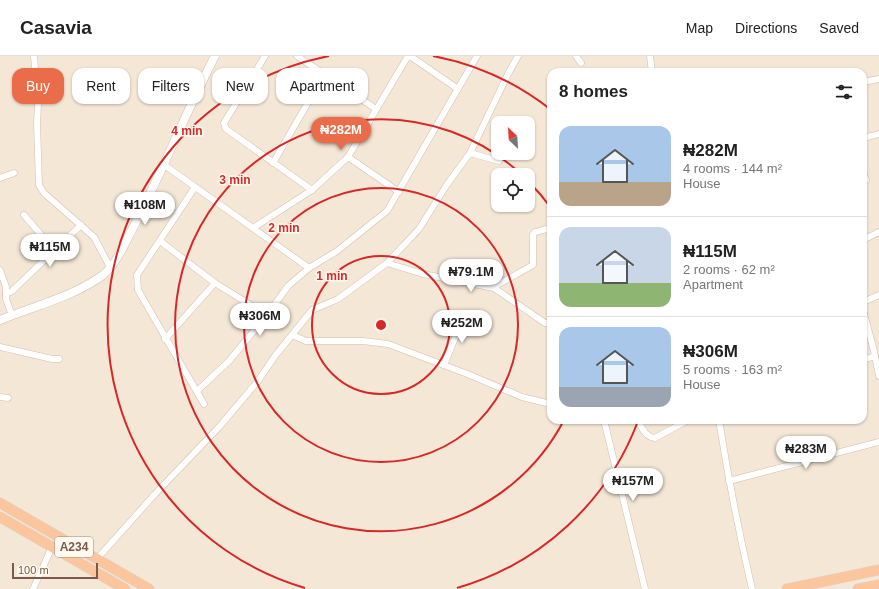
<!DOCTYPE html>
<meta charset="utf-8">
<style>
body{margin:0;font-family:Helvetica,sans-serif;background:#f6f6f6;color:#222;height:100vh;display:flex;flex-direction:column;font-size:15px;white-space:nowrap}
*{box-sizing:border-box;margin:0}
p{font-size:13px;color:#767676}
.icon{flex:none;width:22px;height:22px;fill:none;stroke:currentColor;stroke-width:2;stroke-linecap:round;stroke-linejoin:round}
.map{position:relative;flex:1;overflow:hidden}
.panel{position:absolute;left:547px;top:12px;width:320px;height:356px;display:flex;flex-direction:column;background:#fff;border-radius:12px;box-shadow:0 1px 3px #0004}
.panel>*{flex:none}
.banner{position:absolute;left:12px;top:12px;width:380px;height:36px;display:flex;gap:8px}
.needle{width:26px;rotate:335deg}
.controls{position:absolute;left:491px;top:60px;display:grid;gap:8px}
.controls a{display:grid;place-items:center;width:44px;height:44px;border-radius:8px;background:#fff;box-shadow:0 1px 3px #0004;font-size:20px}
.scale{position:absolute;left:12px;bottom:10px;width:86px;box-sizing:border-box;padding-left:4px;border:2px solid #795a4a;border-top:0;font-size:11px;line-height:14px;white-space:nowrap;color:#795a4a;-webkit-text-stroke:3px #fff9ef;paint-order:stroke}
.price{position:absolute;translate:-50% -34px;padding:0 9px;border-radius:14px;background:#fff;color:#222;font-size:13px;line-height:26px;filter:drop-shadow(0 1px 2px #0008)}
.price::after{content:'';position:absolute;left:50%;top:24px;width:12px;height:9px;margin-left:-6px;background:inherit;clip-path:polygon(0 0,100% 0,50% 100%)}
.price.current{background:#eb6c49;color:#fff}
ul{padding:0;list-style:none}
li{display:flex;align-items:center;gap:12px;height:100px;padding:0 12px}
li+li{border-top:1px solid #e0e0e0}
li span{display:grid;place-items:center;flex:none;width:112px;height:80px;border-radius:12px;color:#555}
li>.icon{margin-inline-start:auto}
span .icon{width:48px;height:48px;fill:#fffc;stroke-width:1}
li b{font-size:17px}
h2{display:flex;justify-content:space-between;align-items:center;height:48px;padding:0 12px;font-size:17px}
.tag{padding:0 14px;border-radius:12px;background:#fff;box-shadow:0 1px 3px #0004;font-size:14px;line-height:36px}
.tag.current{background:#eb6c49;color:#fff}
header{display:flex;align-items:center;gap:24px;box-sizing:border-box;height:56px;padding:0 20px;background:#fff;border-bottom:1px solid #e0e0e0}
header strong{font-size:19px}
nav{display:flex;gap:22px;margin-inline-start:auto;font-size:14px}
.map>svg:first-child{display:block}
</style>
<header>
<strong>Casavia</strong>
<nav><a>Map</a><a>Directions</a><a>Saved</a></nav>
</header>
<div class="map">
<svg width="879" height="533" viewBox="0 0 879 533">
<rect width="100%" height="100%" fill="#fdf5e8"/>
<!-- residential -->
<path fill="#f5e7d6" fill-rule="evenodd" d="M0,0H879V533H0ZM551,16H863V364H551ZM498,67H528V97H498ZM498,119H528V149H498Z"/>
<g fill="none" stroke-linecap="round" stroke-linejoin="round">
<defs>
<g id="minor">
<polyline points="34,0 38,49 37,67 39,129 44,137 94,181 110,211"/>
<polyline points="265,0 224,67 226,73 312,134"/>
<polyline points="297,0 376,53"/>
<polyline points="410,0 458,33"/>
<polyline points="576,0 581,7"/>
<polyline points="650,0 652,16"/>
<polyline points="863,26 879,23"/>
<polyline points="863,82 879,78"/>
<polyline points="470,97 499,105"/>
<polyline points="348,101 399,136"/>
<polyline points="273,107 324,19"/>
<polyline points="163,108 309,212"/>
<polyline points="863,116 866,124"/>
<polyline points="0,122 14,117"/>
<polyline points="195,131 137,219 138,234 204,348"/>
<polyline points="24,159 55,195"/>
<polyline points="253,172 312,134 348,101 408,0"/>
<polyline points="863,184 879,176"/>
<polyline points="160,185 215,227 267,259"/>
<polyline points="387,207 423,218 494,232 545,267 551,268"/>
<polyline points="0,214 6,231 6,243 12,259"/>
<polyline points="494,232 499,228 533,209 533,178 535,176 551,172"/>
<polyline points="6,238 12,235 81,169"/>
<polyline points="863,246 879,239"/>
<polyline points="863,254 874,295 879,320"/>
<polyline points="292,279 306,285 363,285 388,288 470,319 522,341 551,348"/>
<polyline points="165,283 215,227"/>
<polyline points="0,291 52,303 59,303"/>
<polyline points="863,304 875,300"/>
<polyline points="444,309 464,260"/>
<polyline points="197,335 229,305 267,259 288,230 309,212 337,195 387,155 477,0"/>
<polyline points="0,341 8,342"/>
<polyline points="604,364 645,533"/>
<path d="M638,364C642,372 645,381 655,382L688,364"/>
<path d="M719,364C728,421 739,477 752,533"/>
<polyline points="729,425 879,386"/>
<polyline points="96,504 155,438 220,370 258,325 275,300 312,254 338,243 387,207 419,173 446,130 470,97 508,18 518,0"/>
<polyline points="33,533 52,491"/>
</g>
<path id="tertiary" d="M0,264C34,250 73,241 103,219C116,209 126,185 134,170C163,114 186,56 215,0"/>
<g id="trunk">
<polyline points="0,447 149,533"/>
<polyline points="0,461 125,533"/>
<polyline points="787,533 879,514"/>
<polyline points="858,533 879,529"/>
</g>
</defs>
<!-- minor casing -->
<use href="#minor" stroke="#d3beaf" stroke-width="7"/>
<!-- tertiary casing -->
<use href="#tertiary" stroke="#d3beaf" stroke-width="9"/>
<!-- trunk casing -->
<use href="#trunk" stroke="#dcd4d0" stroke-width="11"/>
<!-- minor -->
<use href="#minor" stroke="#fff" stroke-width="6"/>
<!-- tertiary -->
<use href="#tertiary" stroke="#fff" stroke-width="8"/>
<!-- trunk -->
<use href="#trunk" stroke="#fbc69e" stroke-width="10"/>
</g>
<!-- distance rings -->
<g fill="none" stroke="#d62828" stroke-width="2">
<circle cx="381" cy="269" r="69"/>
<circle cx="381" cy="269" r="137"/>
<path d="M564 364A206 206 0 1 1 521 118M529 126A206 206 0 0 1 551 152"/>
<path d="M638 365A274 274 0 0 1 457 532M305 532A274 274 0 0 1 329 0M433 0A274 274 0 0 1 550 53"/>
</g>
<g text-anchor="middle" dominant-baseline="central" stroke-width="3" stroke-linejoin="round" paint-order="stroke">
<!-- shield labels -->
<rect fill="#fff9ef" stroke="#a18a7c" stroke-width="1" x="55" y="481" width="38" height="20" rx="3"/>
<g font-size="12" font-weight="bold" fill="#795a4a">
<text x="74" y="491">A234</text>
</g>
</g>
<circle cx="381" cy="269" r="6" fill="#d62828" stroke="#fff9ef" stroke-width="2"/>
<g font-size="12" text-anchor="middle" font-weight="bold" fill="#d62828" stroke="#fff9ef" stroke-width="3" stroke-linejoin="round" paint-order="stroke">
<text x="187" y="79">4 min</text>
<text x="235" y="128">3 min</text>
<text x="284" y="176">2 min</text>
<text x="332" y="224">1 min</text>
</g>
</svg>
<div class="controls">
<a><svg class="needle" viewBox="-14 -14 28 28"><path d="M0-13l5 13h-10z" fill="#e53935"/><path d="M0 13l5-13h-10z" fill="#767676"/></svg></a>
<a><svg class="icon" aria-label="locate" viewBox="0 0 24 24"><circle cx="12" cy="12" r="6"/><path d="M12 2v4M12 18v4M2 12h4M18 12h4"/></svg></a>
</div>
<div class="scale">100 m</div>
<b class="price current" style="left:341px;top:95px">₦282M</b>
<b class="price" style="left:145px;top:170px">₦108M</b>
<b class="price" style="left:50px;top:212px">₦115M</b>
<b class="price" style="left:471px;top:237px">₦79.1M</b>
<b class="price" style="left:260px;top:281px">₦306M</b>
<b class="price" style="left:462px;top:288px">₦252M</b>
<b class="price" style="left:806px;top:414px">₦283M</b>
<b class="price" style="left:633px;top:446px">₦157M</b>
<div class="banner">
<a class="tag current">Buy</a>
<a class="tag">Rent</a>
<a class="tag">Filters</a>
<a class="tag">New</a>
<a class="tag">Apartment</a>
</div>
<section class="panel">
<h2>8 homes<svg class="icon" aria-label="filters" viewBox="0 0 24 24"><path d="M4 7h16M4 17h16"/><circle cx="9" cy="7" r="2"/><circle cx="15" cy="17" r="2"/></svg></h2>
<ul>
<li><span style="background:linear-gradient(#a9c7e8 70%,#b9a48a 0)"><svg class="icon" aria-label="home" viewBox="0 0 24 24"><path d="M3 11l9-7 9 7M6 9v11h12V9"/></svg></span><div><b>₦282M</b><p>4 rooms · 144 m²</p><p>House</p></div></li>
<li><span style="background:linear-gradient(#c9d6e8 70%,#8fb573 0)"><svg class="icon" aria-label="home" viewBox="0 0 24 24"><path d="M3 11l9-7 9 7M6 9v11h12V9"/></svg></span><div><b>₦115M</b><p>2 rooms · 62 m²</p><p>Apartment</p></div></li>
<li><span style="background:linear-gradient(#a9c7e8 75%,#9aa5b1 0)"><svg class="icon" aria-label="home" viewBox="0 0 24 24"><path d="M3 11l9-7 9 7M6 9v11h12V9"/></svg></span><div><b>₦306M</b><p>5 rooms · 163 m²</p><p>House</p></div></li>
</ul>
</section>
</div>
